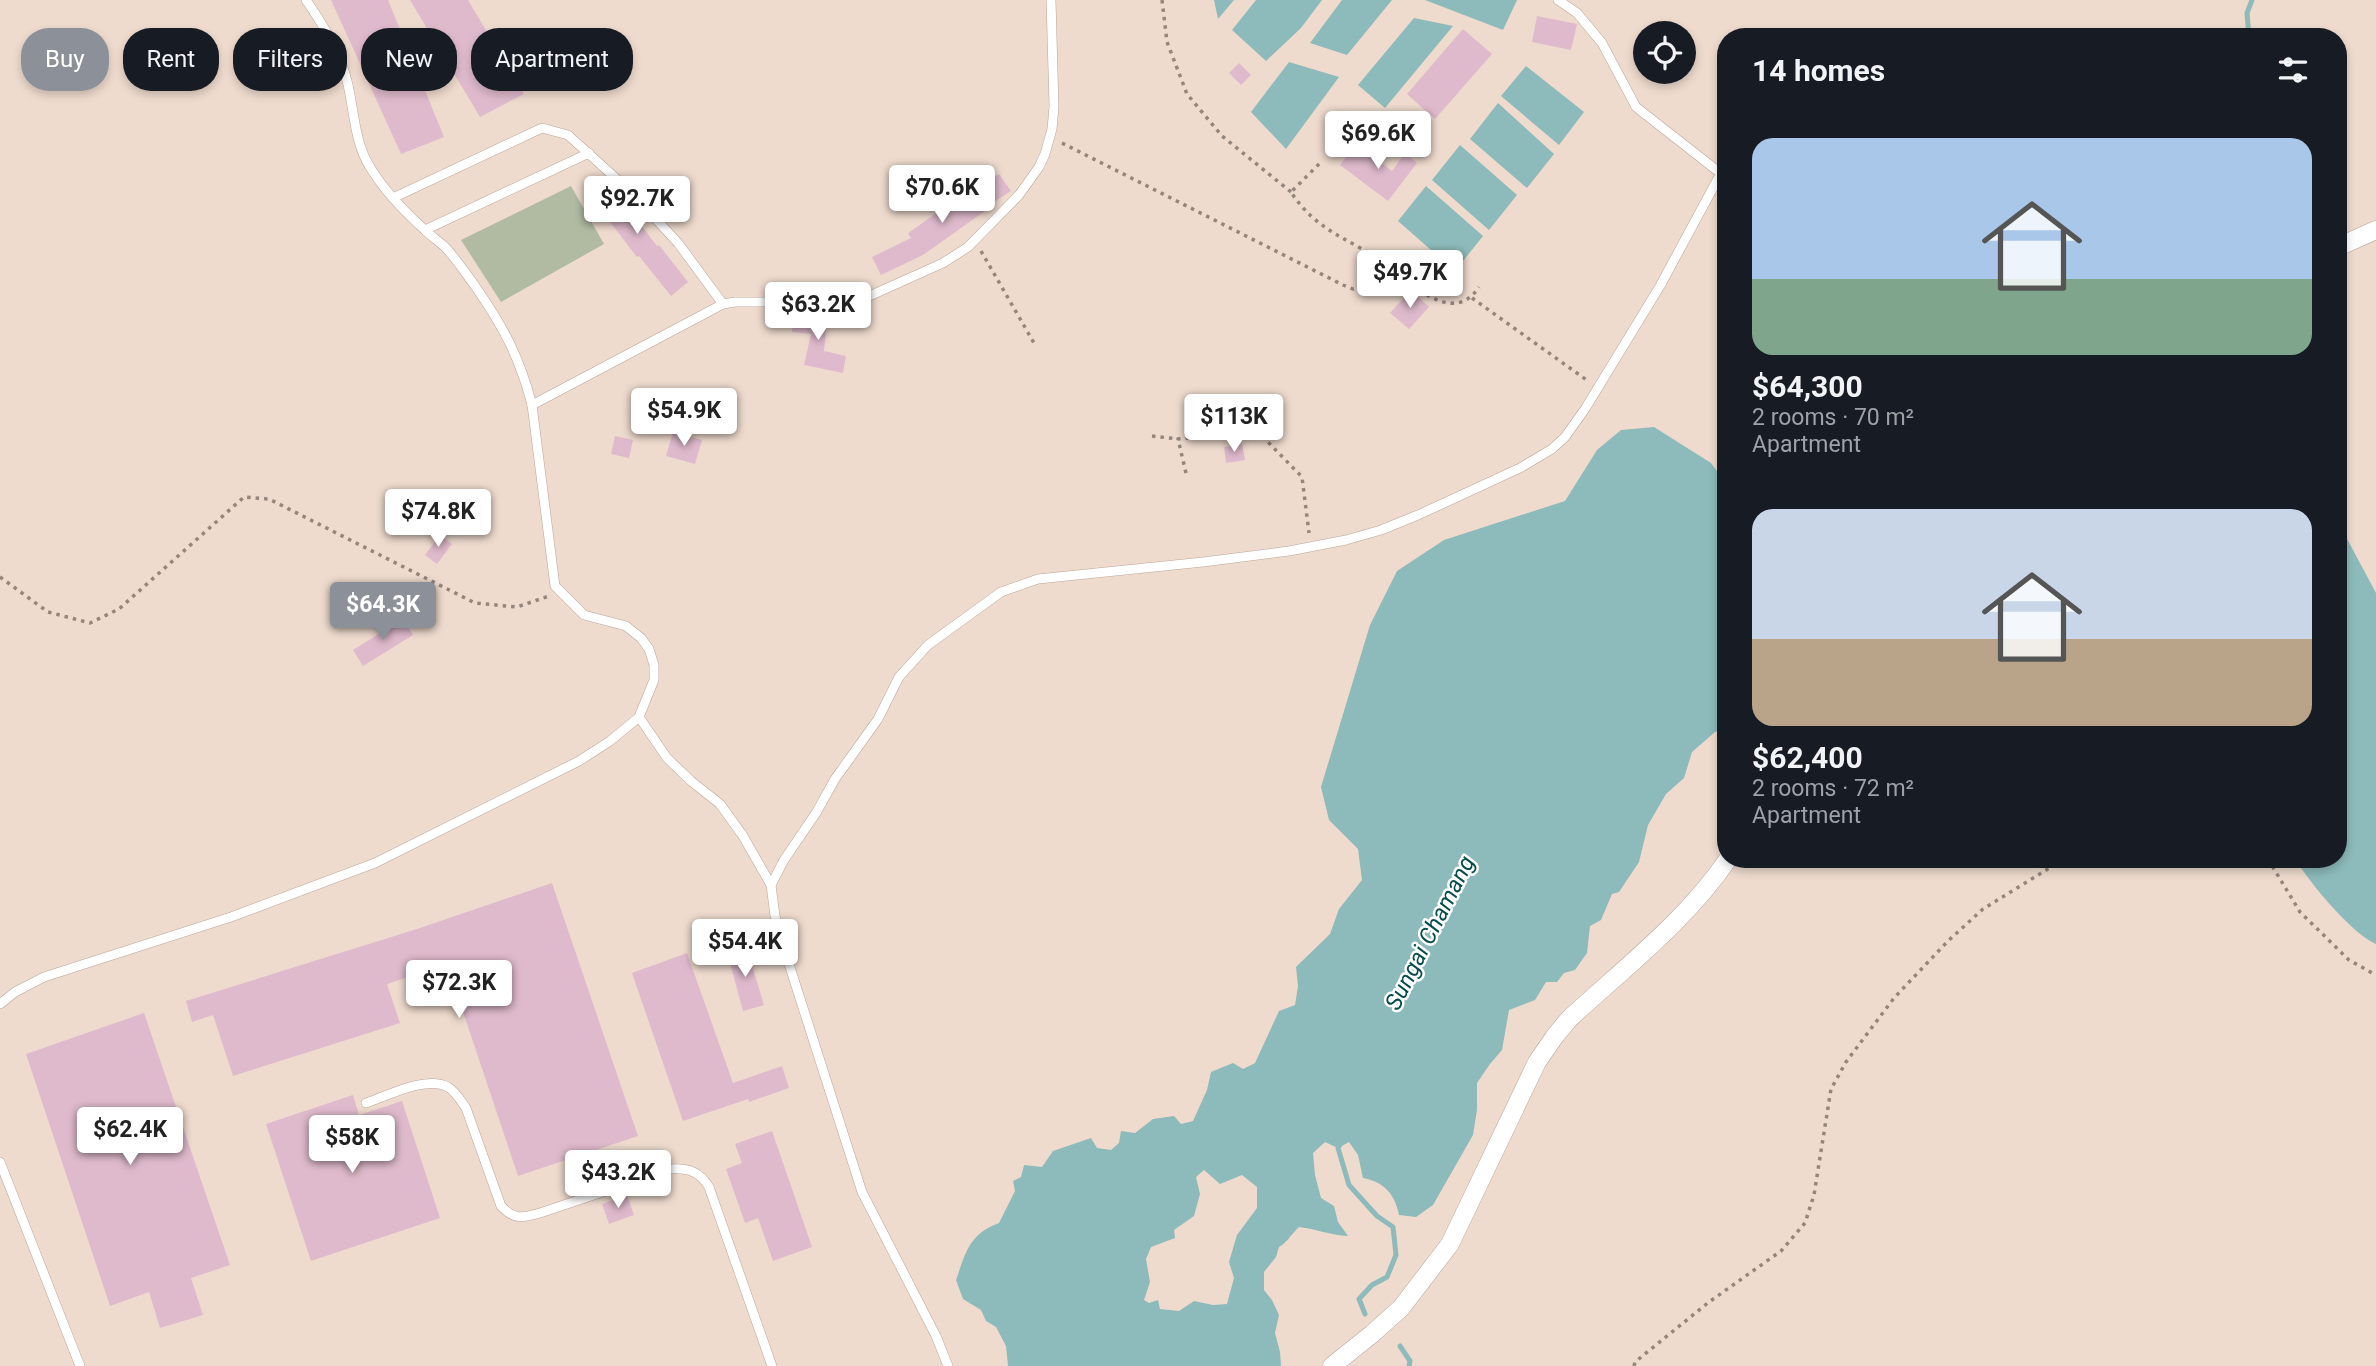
<!DOCTYPE html>
<meta charset="utf-8">
<style>
body{margin:0;font-family:Roboto,sans-serif;background:#20242c;color:#f1f3f6;height:100vh;display:flex;flex-direction:column;font-size:26px;white-space:nowrap}
*{box-sizing:border-box;margin:0}
p{font-size:23px;color:#9ea1a6}
.icon{flex:none;width:38px;height:38px;fill:none;stroke:currentColor;stroke-width:2;stroke-linecap:round;stroke-linejoin:round}
.map{position:relative;flex:1;overflow:hidden}
.details{position:absolute;left:1717px;top:28px;width:630px;height:840px;display:flex;flex-direction:column;background:#171b24;border-radius:28px;box-shadow:0 4px 10px #0003}
.details>*{flex:none}
.top-card{position:absolute;left:21px;top:28px;width:665px;height:63px;display:flex;gap:14px}
.fabs{position:absolute;left:1633px;top:21px;display:grid;gap:14px}
.fabs a{display:grid;place-items:center;width:63px;height:63px;border-radius:50%;background:#171b24;box-shadow:0 4px 10px #0003;font-size:35px}
.price{position:absolute;translate:-50% -60px;padding:0 16px;border-radius:7px;background:#fff;color:#222;font-size:23px;line-height:46px;filter:drop-shadow(0 2px 4px #0008)}
.price::after{content:'';position:absolute;left:50%;top:42px;width:21px;height:16px;margin-left:-10px;background:inherit;clip-path:polygon(0 0,100% 0,50% 100%)}
.price.on{background:#8c9099;color:#fff}
ul{padding:0;list-style:none}
li{display:grid;align-content:center;gap:14px;height:371px;padding:0 35px}
li span{display:grid;place-items:center;height:217px;border-radius:21px;color:#555}
li>.icon{margin-inline-start:auto}
span .icon{width:126px;height:126px;fill:#fffc;stroke-width:1}
li b{font-size:30px}
h2{display:flex;justify-content:space-between;align-items:center;height:84px;padding:0 35px;font-size:30px}
.tag{padding:0 24px;border-radius:28px;background:#171b24;box-shadow:0 4px 10px #0003;font-size:24px;line-height:63px}
.tag.on{background:#8c9099;color:#fff}
.map>svg:first-child{display:block}
</style>
<div class="map">
<svg width="2376" height="1366" viewBox="0 0 2376 1366">
<rect width="100%" height="100%" fill="#efdbce"/>
<!-- green -->
<polygon fill="#b0bba2" points="571,186 604,244 501,302 461,240"/>
<!-- water -->
<g fill="#8dbaba" fill-rule="evenodd">
<polygon points="1214,0 1234,0 1218,19"/>
<polygon points="1256,0 1322,0 1301,28 1266,61 1232,30"/>
<polygon points="1342,0 1392,0 1347,55 1310,43"/>
<polygon points="1425,0 1517,0 1503,30"/>
<polygon points="1414,18 1453,26 1385,108 1358,85"/>
<polygon points="1289,62 1339,77 1286,149 1251,112"/>
<polygon points="1526,66 1584,112 1559,145 1501,96"/>
<polygon points="1498,103 1554,154 1527,188 1470,139"/>
<polygon points="1460,145 1517,195 1489,230 1432,180"/>
<polygon points="1426,186 1483,236 1455,271 1398,221"/>
<path d="M1654,427L1711,463L1725,482V729L1715,732L1692,752L1684,778L1666,794L1648,825L1639,862L1619,892L1612,894L1601,920L1590,926L1587,953L1575,970L1564,973L1557,982H1546L1535,1000L1509,1010L1502,1050L1490,1064L1477,1083V1110L1473,1135L1433,1205L1416,1217L1399,1215C1395,1194 1384,1182 1363,1178L1358,1155L1349,1142L1338,1148L1325,1142L1313,1153L1315,1175L1321,1198L1334,1206L1338,1222L1348,1236C1330,1235 1316,1229 1299,1227C1291,1234 1288,1242 1279,1247L1276,1257L1264,1272V1290L1272,1300L1279,1315L1275,1333L1280,1352L1281,1366H1008L1006,1346L996,1327L986,1321L981,1310L963,1299L956,1280C966,1252 969,1234 999,1223L1015,1191L1013,1181L1021,1177L1024,1165L1042,1167L1053,1151L1091,1138L1097,1148L1111,1150L1119,1143L1121,1131L1135,1133L1153,1119L1174,1116L1181,1124L1193,1121L1207,1090L1211,1072L1233,1063L1243,1069L1255,1063L1279,1011L1295,1005L1298,986L1296,967L1330,934L1339,909L1362,880L1358,849L1329,820L1321,787L1370,625L1397,571L1444,540L1565,501L1597,450L1621,430ZM1204,1170L1220,1184L1242,1175L1257,1187V1208L1237,1235L1229,1262L1234,1278L1227,1304L1213,1305L1194,1301L1179,1311L1160,1309L1158,1300L1149,1303L1144,1300L1150,1282L1146,1259L1151,1247L1175,1238L1174,1230L1194,1216L1200,1194L1196,1177Z"/>
<path d="M2345,535L2376,593V944C2351,933 2310,883 2295,859H2338V545Z"/>
</g>
<g fill="none" stroke-linecap="round" stroke-linejoin="round">
<!-- stream -->
<g stroke="#8dbaba" stroke-width="5">
<polyline points="2249,37 2247,13 2252,0"/>
<polyline points="1341,1143 1338,1148 1349,1185 1377,1216 1393,1227 1396,1255 1387,1277 1372,1285 1359,1299 1365,1314"/>
<polyline points="1400,1346 1410,1361 1409,1366"/>
</g>
</g>
<!-- building -->
<g fill="#dfbacc">
<polygon points="331,0 388,0 444,137 401,154"/>
<polygon points="410,0 468,0 524,94 480,117"/>
<polygon points="1537,16 1577,24 1571,50 1532,42"/>
<polygon points="1463,29 1492,54 1435,119 1407,94"/>
<polygon points="1239,63 1251,75 1241,85 1229,73"/>
<polygon points="1356,144 1392,171 1405,153 1417,163 1388,201 1340,165"/>
<polygon points="999,174 1011,191 983,209 985,211 923,255 881,275 872,257 911,238 908,233 970,190 972,192"/>
<polygon points="604,177 657,246 659,245 688,282 671,296 639,256 637,257 586,191"/>
<polygon points="1411,290 1429,307 1409,329 1390,313"/>
<polygon points="816,309 828,309 824,351 846,356 843,373 804,365 811,334 792,332 794,314 815,317"/>
<polygon points="673,432 702,440 695,464 666,456"/>
<polygon points="615,436 633,440 629,458 611,454"/>
<polygon points="1242,444 1245,460 1226,463 1224,447"/>
<polygon points="440,535 452,544 437,564 425,555"/>
<polygon points="403,619 413,635 363,666 353,650"/>
<polygon points="552,883 638,1136 518,1176 447,964 387,984 400,1023 233,1076 213,1015 192,1022 186,1001 420,928"/>
<polygon points="746,946 764,1005 743,1011 727,952"/>
<polygon points="687,953 733,1083 782,1066 789,1088 749,1102 748,1099 683,1121 632,973"/>
<polygon points="144,1013 230,1265 191,1278 203,1315 160,1328 149,1292 110,1306 26,1054"/>
<polygon points="353,1095 359,1115 402,1101 440,1218 311,1261 266,1124"/>
<polygon points="772,1131 812,1247 773,1261 758,1218 745,1223 726,1169 742,1163 735,1144"/>
<polygon points="627,1195 634,1215 609,1224 602,1204"/>
</g>
<g fill="none" stroke-linecap="round" stroke-linejoin="round">
<defs>
<g id="service">
<polyline points="1558,0 1577,13 1602,43 1636,107 1724,176"/>
<polyline points="395,197 542,128 568,135 631,192 678,243 723,304"/>
<polyline points="425,230 589,153"/>
<polyline points="532,405 723,304 735,302 847,302 865,298 943,263 968,247 1019,195 1039,167 1045,154 1052,129 1054,107 1051,0"/>
<polyline points="639,717 667,758 691,781 720,804 743,836 771,885 775,916 789,964 862,1192 936,1336 948,1366"/>
<polyline points="771,885 784,860 816,813 835,779 878,719 899,677 928,645 1001,592 1038,579 1203,562 1289,551 1346,540 1381,530 1418,515 1520,468 1552,449 1565,437 1585,409 1660,286 1721,173"/>
<path d="M0,1004L15,992L44,977L231,917L375,863L579,761L610,741L639,717L654,680V665L649,649L641,638L626,626L584,615L555,586L532,405C520,358 503,326 475,286C466,274 457,260 446,248C440,242 432,237 426,231C407,214 383,189 370,167C355,144 354,111 348,85C341,54 324,26 306,0"/>
<path d="M366,1103C387,1096 427,1075 448,1087C456,1092 461,1101 466,1108L501,1206C514,1220 522,1218 540,1213L671,1169C689,1168 700,1172 709,1187L772,1366"/>
<polyline points="0,1162 80,1366"/>
</g>
<g id="minor">
<polyline points="2338,247 2376,230"/>
<path d="M1332,1366L1372,1334L1401,1308L1450,1244L1537,1062L1555,1036L1569,1019C1623,969 1687,920 1728,859"/>
</g>
</defs>
<!-- service casing -->
<use href="#service" stroke="#b8a599" stroke-width="10"/>
<!-- minor casing -->
<use href="#minor" stroke="#b8a599" stroke-width="19"/>
<!-- path -->
<g stroke="#94867d" stroke-width="3.5" stroke-dasharray="3.5 5" stroke-linecap="butt">
<polyline points="1162,0 1167,42 1187,94 1222,136 1291,192"/>
<path d="M1062,143L1343,285L1353,289L1372,285L1386,264C1349,238 1317,232 1291,192L1320,163"/>
<polyline points="981,251 1034,343"/>
<path d="M1386,264C1411,283 1453,327 1479,287"/>
<polyline points="1472,298 1588,381"/>
<polyline points="1152,436 1178,439"/>
<polyline points="1186,473 1178,439 1228,434 1264,438 1302,477 1309,533"/>
<polyline points="0,577 48,612 90,623 119,609 244,497 269,499 475,603 517,607 549,596"/>
<polyline points="2268,859 2300,912 2349,960 2376,975"/>
<polyline points="1634,1366 1635,1362 1709,1302 1781,1251 1805,1223 1814,1195 1831,1089 1846,1062 1894,998 1948,941 1983,909 2064,859"/>
</g>
<!-- service -->
<use href="#service" stroke="#fff" stroke-width="9"/>
<!-- minor -->
<use href="#minor" stroke="#fff" stroke-width="18"/>
</g>
<g text-anchor="middle" dominant-baseline="central" stroke-width="5" stroke-linejoin="round" paint-order="stroke">
<!-- water labels -->
<g font-size="23" font-style="italic" fill="#064c4c" stroke="#fff">
<text transform="translate(1430 933) rotate(-63)">Sungai Chamang</text>
</g>
</g>
</svg>
<div class="fabs">
<a><svg class="icon" aria-label="locate" viewBox="0 0 24 24"><circle cx="12" cy="12" r="6"/><path d="M12 2v4M12 18v4M2 12h4M18 12h4"/></svg></a>
</div>
<b class="price" style="left:1378px;top:171px">$69.6K</b>
<b class="price" style="left:942px;top:225px">$70.6K</b>
<b class="price" style="left:637px;top:236px">$92.7K</b>
<b class="price" style="left:1410px;top:310px">$49.7K</b>
<b class="price" style="left:818px;top:342px">$63.2K</b>
<b class="price" style="left:684px;top:448px">$54.9K</b>
<b class="price" style="left:1234px;top:454px">$113K</b>
<b class="price" style="left:438px;top:549px">$74.8K</b>
<b class="price on" style="left:383px;top:642px">$64.3K</b>
<b class="price" style="left:745px;top:979px">$54.4K</b>
<b class="price" style="left:459px;top:1020px">$72.3K</b>
<b class="price" style="left:130px;top:1167px">$62.4K</b>
<b class="price" style="left:352px;top:1175px">$58K</b>
<b class="price" style="left:618px;top:1210px">$43.2K</b>
<div class="top-card">
<a class="tag on">Buy</a>
<a class="tag">Rent</a>
<a class="tag">Filters</a>
<a class="tag">New</a>
<a class="tag">Apartment</a>
</div>
<section class="details">
<h2>14 homes<svg class="icon" aria-label="filters" viewBox="0 0 24 24"><path d="M4 7h16M4 17h16"/><circle cx="9" cy="7" r="2"/><circle cx="15" cy="17" r="2"/></svg></h2>
<ul>
<li><span style="background:linear-gradient(#a9c7e8 65%,#7fa58c 0)"><svg class="icon" aria-label="home" viewBox="0 0 24 24"><path d="M3 11l9-7 9 7M6 9v11h12V9"/></svg></span><div><b>$64,300</b><p>2 rooms · 70 m²</p><p>Apartment</p></div></li>
<li><span style="background:linear-gradient(#c9d6e8 60%,#b9a48a 0)"><svg class="icon" aria-label="home" viewBox="0 0 24 24"><path d="M3 11l9-7 9 7M6 9v11h12V9"/></svg></span><div><b>$62,400</b><p>2 rooms · 72 m²</p><p>Apartment</p></div></li>
</ul>
</section>
</div>
